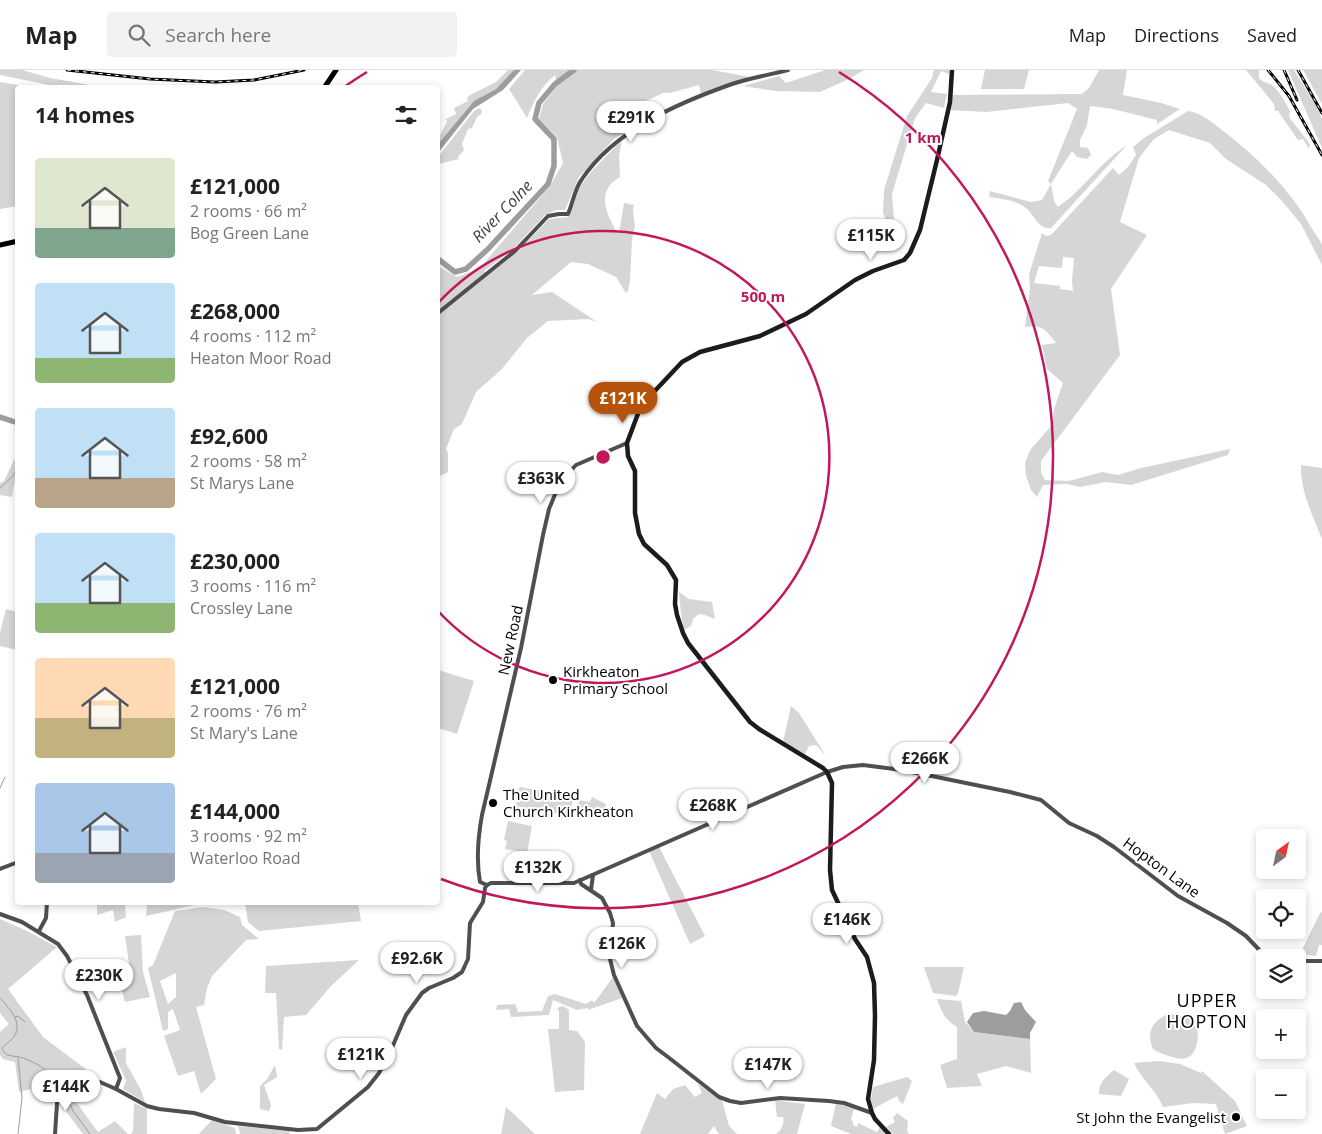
<!DOCTYPE html>
<meta charset="utf-8">
<style>
body{margin:0;font-family:"Open Sans",sans-serif;background:#f2f2f2;color:#222;height:100vh;display:flex;flex-direction:column;font-size:19px;white-space:nowrap}
*{box-sizing:border-box;margin:0}
p{font-size:16px;color:#767676}
.icon{flex:none;width:28px;height:28px;fill:none;stroke:currentColor;stroke-width:2;stroke-linecap:round;stroke-linejoin:round}
.map{position:relative;flex:1;overflow:hidden}
.panel{position:absolute;left:15px;top:15px;width:425px;height:820px;display:flex;flex-direction:column;background:#fff;border-radius:5px;box-shadow:0 2px 8px #0003}
.panel>*{flex:none}
.needle{width:32px;rotate:33deg}
.fabs{position:absolute;left:1256px;top:759px;display:grid;gap:10px}
.fabs a{display:grid;place-items:center;width:50px;height:50px;border-radius:5px;background:#fff;box-shadow:0 2px 8px #0003;font-size:25px}
.price{position:absolute;translate:-50% -42px;padding:0 11px;border-radius:18px;background:#fff;color:#222;font-size:16px;line-height:32px;filter:drop-shadow(0 1px 2px #0008)}
.price::after{content:'';position:absolute;left:50%;top:30px;width:15px;height:11px;margin-left:-8px;background:inherit;clip-path:polygon(0 0,100% 0,50% 100%)}
.price.active{background:#b45309;color:#fff}
ul{padding:0;list-style:none}
li{display:flex;align-items:center;gap:15px;height:125px;padding:0 20px}
li span{display:grid;place-items:center;flex:none;width:140px;height:100px;border-radius:5px;color:#555}
li>.icon{margin-inline-start:auto}
span .icon{width:60px;height:60px;fill:#fffc;stroke-width:1}
li b{font-size:21px}
h2{display:flex;justify-content:space-between;align-items:center;height:60px;padding:0 20px;font-size:21px}
header{display:flex;align-items:center;gap:30px;box-sizing:border-box;height:70px;padding:0 25px;background:#fff;border-bottom:1px solid #e0e0e0}
header strong{font-size:24px}
nav{display:flex;gap:28px;margin-inline-start:auto;font-size:18px}
.search{width:350px;height:45px;background:#f2f2f2;display:flex;align-items:center;gap:12px;box-sizing:border-box;padding:0 18px;border-radius:5px;color:#767676;font-size:19px}
.map>svg:first-child{display:block}
</style>
<header>
<strong>Map</strong>
<div class="search"><svg class="icon" aria-label="search" viewBox="0 0 24 24"><circle cx="10" cy="10" r="6"/><path d="M15 15l6 6"/></svg>Search here</div>
<nav><a>Map</a><a>Directions</a><a>Saved</a></nav>
</header>
<div class="map">
<svg width="1322" height="1064" viewBox="0 0 1322 1064">
<rect width="100%" height="100%" fill="#fff"/>
<!-- green -->
<g fill="#d6d6d6" fill-rule="evenodd">
<polygon points="0,0 22,0 50,8 102,17 64,18 0,5"/>
<polygon points="508,0 514,0 496,19 474,31 438,74 438,69 447,52 446,49 456,44 454,38 468,31 467,28 470,25 496,12"/>
<path d="M525,0H712L750,7L701,24L699,15L670,23H663L641,33L646,49L614,69L579,107L565,140H556L545,145L511,181L484,201L488,205L516,183L549,149L568,147C574,139 574,130 578,121C587,103 608,85 622,70L619,86L620,107C595,121 606,144 618,164L620,157L624,133L634,135L633,140L635,157L632,169L630,211L628,221L626,223L616,207L588,194L571,192L532,225L552,222L597,252L588,249L548,251L527,268L501,300L476,322L462,354L454,359L446,379L448,383V402L438,407V196L457,207L480,198L550,116L563,93L557,67L539,49L543,34L557,16L555,5C541,16 534,31 527,48L509,19Z"/>
<polygon points="825,0 864,0 849,9 820,22 776,21 743,16 779,6 786,13"/>
<polygon points="934,0 949,0 949,4 941,1 931,22 947,24 944,38 926,33 915,48 892,124 894,150 886,151 883,142 884,120 907,46 932,8"/>
<polygon points="985,0 1029,0 1024,19 981,19"/>
<path d="M1099,0H1127L1123,25L1161,33L1180,39L1157,54V50L1113,39L1090,36L1087,55L1080,70V77L1088,78L1091,85L1087,89L1077,87L1072,81L1051,114L1054,131L1058,137C1084,119 1099,93 1126,76L1051,158C1039,160 1034,145 1027,139C1018,130 1001,129 989,127L990,121L1031,132L1042,130L1051,114L1048,111L1077,39L1068,33L986,42L950,40L953,25L1082,24L1089,18Z"/>
<path d="M1246,0H1259V8C1264,14 1269,12 1273,16C1280,22 1286,33 1290,41L1289,47L1310,74L1309,79L1303,69L1298,70L1278,41H1275L1274,34Z"/>
<polygon points="1288,0 1294,0 1317,37 1322,49 1322,78"/>
<polygon points="1303,0 1322,0 1322,34"/>
<polygon points="0,12 31,17 18,18 17,136 0,139"/>
<polygon points="479,38 482,40 481,44 477,47 472,58 468,59 462,74 464,80 458,87 459,89 438,94 438,87 474,41"/>
<path d="M1188,41C1199,42 1209,50 1218,57C1256,85 1291,120 1314,162C1317,166 1321,171 1322,175C1322,181 1322,189 1322,195L1301,154L1282,131L1266,115L1226,89L1210,73L1169,60L1154,69L1139,88L1120,152L1147,165L1111,219L1120,285L1041,391V402L1045,410L1069,411L1102,402L1118,405L1141,398L1230,379L1228,385L1131,415L1106,412L1080,417L1067,414L1043,415L1037,427L1031,420L1026,406L1025,393L1030,380L1052,355L1054,339L1063,313L1047,299L1042,275L1056,273C1046,260 1042,254 1025,257L1030,219L1029,204L1042,163L1046,166L1051,165L1113,98L1119,105L1128,97L1136,85L1133,77L1144,68ZM1063,187L1074,188L1072,211L1073,221L1060,219V216L1034,213L1039,196L1062,198Z"/>
<polygon points="17,389 17,398 12,427 0,425 0,413 4,411 14,390"/>
<path d="M1301,395L1322,398V469C1313,446 1300,421 1301,395Z"/>
<polygon points="679,522 689,529 712,532 715,549 705,545 699,544 693,549 691,556 684,560 681,544"/>
<polygon points="6,539 17,542 17,580 0,576 0,563"/>
<polygon points="438,600 474,611 457,664 438,658"/>
<polygon points="791,636 799,643 826,686 816,675 809,676 805,684 783,672"/>
<polygon points="521,717 573,727 570,746 516,736 519,718"/>
<polygon points="592,727 606,734 602,746 586,738 584,738 581,747 576,746 579,730 590,732"/>
<polygon points="508,751 532,756 527,783 505,779 507,771 504,770"/>
<polygon points="659,777 705,866 690,874 649,781"/>
<polygon points="218,832 220,833 204,833 146,846 147,833"/>
<polygon points="97,833 125,833 126,847 115,852 113,840 97,845"/>
<polygon points="245,833 358,833 361,851 259,861 248,852"/>
<path d="M203,837L224,840L240,847L242,855L259,869L246,870L212,906L207,918L204,935L196,937L216,1009L201,1024L194,1001L178,1006L164,966L180,960L173,939L168,942V959L163,961L148,898L153,895L175,841ZM176,903V927L168,934L160,911Z"/>
<polygon points="1322,842 1322,875 1319,875 1316,886 1300,884 1320,843"/>
<polygon points="0,849 27,861 57,877 8,919 43,967 99,1009 75,1008 19,1022 15,992 3,989 0,985 0,962 9,954 0,943"/>
<polygon points="141,865 143,902 150,927 125,932 119,911 131,907 125,866"/>
<polygon points="359,890 331,916 306,945 284,947 282,980 279,979 276,923 265,923 266,896"/>
<polygon points="924,897 964,897 958,923 956,926 933,923"/>
<polygon points="613,907 622,928 588,940 588,938 577,940 553,930 549,945 511,947 509,939 496,940 497,935 515,934 518,942 542,941 548,926 555,924 586,934 592,930 594,933"/>
<path d="M937,929L961,931L965,952L974,962L1030,969L1031,1003L1006,996L977,1004L982,1016L947,1018L940,995L957,989V957C945,950 941,941 937,929Z"/>
<polygon points="563,936 569,940 569,960 577,961 585,972 584,1020 555,1022 548,959 559,959 559,941 557,938"/>
<path d="M1167,944C1190,945 1203,952 1196,977C1194,982 1192,986 1186,988C1178,991 1159,983 1153,979C1146,961 1152,953 1167,944Z"/>
<polygon points="126,977 126,993 141,1020 145,1032 123,1019 126,1010 113,982"/>
<path d="M1159,991L1180,994L1201,1003L1202,1001L1235,1031L1247,1056L1225,1064L1216,1034L1193,1033L1163,1037C1156,1020 1142,1010 1134,993Z"/>
<polygon points="275,995 277,1007 264,1015 271,1035 269,1041 260,1039 260,1016 267,1009"/>
<path d="M1114,1000L1129,1009L1121,1026L1099,1024C1098,1013 1106,1007 1114,1000Z"/>
<polygon points="907,1007 912,1011 903,1034 900,1032 897,1026 873,1039 871,1029 873,1017"/>
<polygon points="698,1014 722,1030 729,1056 737,1064 719,1064 714,1056 708,1064 640,1064 657,1023 665,1029 673,1019 685,1015 695,1027 702,1023"/>
<polygon points="77,1015 74,1029 98,1062 115,1051 128,1064 83,1064 62,1036 63,1023"/>
<path d="M775,1030L805,1034L797,1064H776C781,1060 785,1054 783,1047H777Z"/>
<polygon points="134,1033 147,1039 147,1064 131,1064 133,1061"/>
<polygon points="836,1033 854,1039 851,1050 853,1051 853,1055 857,1057 858,1053 877,1062 880,1057 887,1064 851,1064 831,1056"/>
<polygon points="506,1037 535,1064 501,1064"/>
<polygon points="897,1043 908,1051 907,1061 909,1064 893,1064 886,1057 895,1052 893,1048"/>
<polygon points="212,1050 235,1058 236,1064 199,1064"/>
<polygon points="238,1056 290,1061 289,1064 240,1064"/>
</g>
<!-- water -->
<g fill="#9d9d9d">
<polygon points="514,0 521,0 503,20 473,39 438,83 438,74 474,31 496,19"/>
<polygon points="1021,932 1025,940 1036,952 1030,963 1030,969 974,962 967,952 973,943 984,941 1006,945 1010,941 1014,933"/>
</g>
<g fill="none" stroke-linecap="round" stroke-linejoin="round">
<!-- stream -->
<g stroke="#9d9d9d" stroke-width="1">
<polyline points="0,418 13,406 18,397"/>
<polyline points="0,718 5,707"/>
<path d="M0,928C8,937 21,950 16,963C14,969 6,974 2,978C5,988 14,985 23,988C36,992 50,1002 60,1012"/>
<polyline points="15,947 18,946 25,952"/>
<polyline points="18,988 22,1028 18,1064"/>
<polyline points="65,1020 73,1041 90,1064"/>
</g>
<!-- river -->
<g stroke="#9d9d9d" stroke-width="5.5">
<polyline points="438,189 455,202 466,199 488,179 548,114 554,96 554,69 535,49 539,33 555,14 574,0"/>
<polyline points="0,347 18,353"/>
</g>
<!-- tertiary -->
<g stroke="#4f4f4f" stroke-width="4">
<path d="M438,243L515,181L548,146L559,144H568C573,133 574,120 582,109C615,60 678,33 732,14C750,8 769,5 788,0"/>
<polyline points="0,799 18,792"/>
<polyline points="580,810 581,814 602,828 610,843 613,853 610,889 614,905 637,956 656,978 668,987 719,1027 730,1031 741,1033 780,1028 829,1031 844,1033 872,1043"/>
<polyline points="487,815 491,813 574,813 827,702 843,697 863,695 902,700 1010,722 1041,730 1069,753 1097,766 1114,777 1178,826 1227,853 1246,866 1267,888"/>
<path d="M487,815L480,812C476,790 478,767 482,745L521,578L543,465L549,439L556,422L562,410L576,395L627,373"/>
<polyline points="591,820 593,805"/>
<polyline points="0,844 22,852 58,874 67,886 87,925 120,1008 116,1019"/>
<polyline points="39,861 46,848 47,832"/>
<polyline points="1298,891 1322,891"/>
<polyline points="55,1064 58,1019 69,1012 79,1010 100,1012 116,1019 147,1036 159,1039 194,1043 225,1052 298,1060 317,1059 368,1017 379,1003 388,987 406,945 422,923 429,918 453,908 462,902 468,889 470,853 483,832 485,818 487,815"/>
</g>
<!-- secondary -->
<polyline stroke="#1c1c1c" stroke-width="4.5" points="889,1064 875,1049 872,1043 868,1029 874,990 875,946 874,913 867,887 855,869 832,820 830,800 832,713 827,702 823,698 759,659 750,652 688,573 683,563 677,545 675,534 676,510 667,495 644,474 639,464 635,443 635,401 628,386 627,373 639,341 651,325 682,292 700,282 760,266 806,244 855,210 873,201 904,190 910,183 920,160 937,90 950,32 952,0"/>
<!-- primary -->
<g stroke="#000" stroke-width="5">
<polyline points="324,18 336,0"/>
<polyline points="0,175 18,171"/>
</g>
<defs>
<g id="rail">
<polyline points="67,0 150,9 215,12 254,10 304,0"/>
<polyline points="1268,0 1289,26 1322,85"/>
<polyline points="1284,0 1297,30"/>
<polyline points="1298,0 1322,43"/>
</g>
</defs>
<!-- rail casing -->
<use href="#rail" stroke="#000" stroke-width="3"/>
<!-- rail -->
<use href="#rail" stroke="#fff" stroke-width="1" stroke-dasharray="4" stroke-linecap="butt"/>
</g>
<!-- distance rings -->
<g fill="none" stroke="#c2185b" stroke-width="2.5">
<path d="M438 233A226 226 0 1 1 438 541"/>
<path d="M344 17A452 452 0 0 1 367 2M839 2A452 452 0 0 1 441 809"/>
</g>
<!-- markers -->
<g fill="#000" stroke="#fff" stroke-width="2">
<circle cx="553" cy="610" r="5"/>
<circle cx="493" cy="733" r="5"/>
<circle cx="1236" cy="1047" r="5"/>
</g>
<g text-anchor="middle" dominant-baseline="central" stroke-width="4" stroke-linejoin="round" paint-order="stroke">
<!-- street labels -->
<g font-size="15" fill="#000" stroke="#fff">
<text transform="translate(510 570) rotate(-78)">New Road</text>
<text transform="translate(1162 797) rotate(36)">Hopton Lane</text>
</g>
<!-- poi labels -->
<g font-size="15" fill="#000" stroke="#fff" text-anchor="start">
<text x="563" y="601">Kirkheaton<tspan x="563" dy="17">Primary School</tspan></text>
<text x="503" y="724">The United<tspan x="503" dy="17">Church Kirkheaton</tspan></text>
<text x="1226" y="1047" text-anchor="end">St John the Evangelist</text>
</g>
<!-- water labels -->
<g font-size="16" font-style="italic" fill="#3e3e3e" stroke="#fff">
<text transform="translate(502 141) rotate(-46)">River Colne</text>
</g>
<!-- quarter labels -->
<g font-size="18" letter-spacing="1" fill="#000" stroke="#fff">
<text x="1207" y="930">UPPER<tspan x="1207" dy="21">HOPTON</tspan></text>
</g>
</g>
<circle cx="603" cy="387" r="8" fill="#c2185b" stroke="#fff" stroke-width="2.5"/>
<g font-size="15" text-anchor="middle" font-weight="bold" fill="#c2185b" stroke="#fff" stroke-width="4" stroke-linejoin="round" paint-order="stroke">
<text x="923" y="73">1 km</text>
<text x="763" y="232">500 m</text>
</g>
</svg>
<div class="fabs">
<a><svg class="needle" viewBox="-14 -14 28 28"><path d="M0-13l5 13h-10z" fill="#e53935"/><path d="M0 13l5-13h-10z" fill="#767676"/></svg></a>
<a><svg class="icon" aria-label="locate" viewBox="0 0 24 24"><circle cx="12" cy="12" r="6"/><path d="M12 2v4M12 18v4M2 12h4M18 12h4"/></svg></a>
<a><svg class="icon" aria-label="layers" viewBox="0 0 24 24"><path d="M12 4l9 5-9 5-9-5zM3 14l9 5 9-5"/></svg></a>
<a>+</a>
<a>−</a>
</div>
<b class="price" style="left:631px;top:73px">£291K</b>
<b class="price" style="left:871px;top:191px">£115K</b>
<b class="price active" style="left:623px;top:354px">£121K</b>
<b class="price" style="left:541px;top:434px">£363K</b>
<b class="price" style="left:925px;top:714px">£266K</b>
<b class="price" style="left:713px;top:761px">£268K</b>
<b class="price" style="left:538px;top:823px">£132K</b>
<b class="price" style="left:847px;top:875px">£146K</b>
<b class="price" style="left:622px;top:899px">£126K</b>
<b class="price" style="left:417px;top:914px">£92.6K</b>
<b class="price" style="left:99px;top:931px">£230K</b>
<b class="price" style="left:361px;top:1010px">£121K</b>
<b class="price" style="left:768px;top:1020px">£147K</b>
<b class="price" style="left:66px;top:1042px">£144K</b>
<section class="panel">
<h2>14 homes<svg class="icon" aria-label="filters" viewBox="0 0 24 24"><path d="M4 7h16M4 17h16"/><circle cx="9" cy="7" r="2"/><circle cx="15" cy="17" r="2"/></svg></h2>
<ul>
<li><span style="background:linear-gradient(#dfe7d0 70%,#7fa58c 0)"><svg class="icon" aria-label="home" viewBox="0 0 24 24"><path d="M3 11l9-7 9 7M6 9v11h12V9"/></svg></span><div><b>£121,000</b><p>2 rooms · 66 m²</p><p>Bog Green Lane</p></div></li>
<li><span style="background:linear-gradient(#bfe0f5 75%,#8fb573 0)"><svg class="icon" aria-label="home" viewBox="0 0 24 24"><path d="M3 11l9-7 9 7M6 9v11h12V9"/></svg></span><div><b>£268,000</b><p>4 rooms · 112 m²</p><p>Heaton Moor Road</p></div></li>
<li><span style="background:linear-gradient(#bfe0f5 70%,#b9a48a 0)"><svg class="icon" aria-label="home" viewBox="0 0 24 24"><path d="M3 11l9-7 9 7M6 9v11h12V9"/></svg></span><div><b>£92,600</b><p>2 rooms · 58 m²</p><p>St Marys Lane</p></div></li>
<li><span style="background:linear-gradient(#bfe0f5 70%,#8fb573 0)"><svg class="icon" aria-label="home" viewBox="0 0 24 24"><path d="M3 11l9-7 9 7M6 9v11h12V9"/></svg></span><div><b>£230,000</b><p>3 rooms · 116 m²</p><p>Crossley Lane</p></div></li>
<li><span style="background:linear-gradient(#ffd9b3 60%,#c2b280 0)"><svg class="icon" aria-label="home" viewBox="0 0 24 24"><path d="M3 11l9-7 9 7M6 9v11h12V9"/></svg></span><div><b>£121,000</b><p>2 rooms · 76 m²</p><p>St Mary's Lane</p></div></li>
<li><span style="background:linear-gradient(#a9c7e8 70%,#9aa5b1 0)"><svg class="icon" aria-label="home" viewBox="0 0 24 24"><path d="M3 11l9-7 9 7M6 9v11h12V9"/></svg></span><div><b>£144,000</b><p>3 rooms · 92 m²</p><p>Waterloo Road</p></div></li>
</ul>
</section>
</div>
